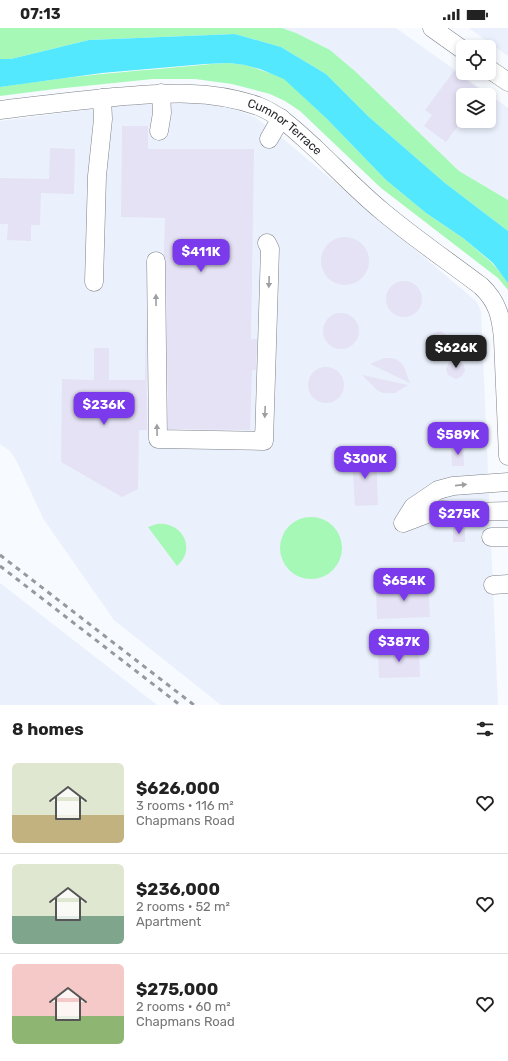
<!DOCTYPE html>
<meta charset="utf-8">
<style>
body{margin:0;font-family:Rubik,sans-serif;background:#f2f2f2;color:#222;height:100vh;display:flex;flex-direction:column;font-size:15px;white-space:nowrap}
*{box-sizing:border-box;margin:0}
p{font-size:13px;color:#767676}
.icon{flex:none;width:22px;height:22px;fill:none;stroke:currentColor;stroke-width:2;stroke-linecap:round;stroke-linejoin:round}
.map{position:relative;height:677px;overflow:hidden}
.panel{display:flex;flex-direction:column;background:#fff;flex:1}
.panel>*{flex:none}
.tools{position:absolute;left:456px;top:12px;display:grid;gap:8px}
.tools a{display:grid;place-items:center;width:40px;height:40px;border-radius:6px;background:#fff;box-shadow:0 2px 6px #0003;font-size:20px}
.price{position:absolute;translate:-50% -34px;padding:0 9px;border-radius:8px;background:#7c3aed;color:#fff;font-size:13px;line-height:26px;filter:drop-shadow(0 1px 2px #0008)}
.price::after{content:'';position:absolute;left:50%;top:24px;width:12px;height:9px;margin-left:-6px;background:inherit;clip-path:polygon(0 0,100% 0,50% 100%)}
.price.current{background:#222;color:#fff}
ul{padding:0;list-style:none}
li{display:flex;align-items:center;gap:12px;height:100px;padding:0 12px}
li+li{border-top:1px solid #e0e0e0}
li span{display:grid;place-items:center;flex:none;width:112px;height:80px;border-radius:6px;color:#555}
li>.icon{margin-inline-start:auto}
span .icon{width:48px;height:48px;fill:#fffc;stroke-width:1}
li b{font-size:17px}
h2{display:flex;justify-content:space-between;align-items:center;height:48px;padding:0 12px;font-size:17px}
.status{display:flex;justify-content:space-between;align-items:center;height:28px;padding:0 20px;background:#fff;direction:ltr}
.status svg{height:11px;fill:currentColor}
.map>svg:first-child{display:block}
</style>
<div class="status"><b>07:13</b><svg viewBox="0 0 49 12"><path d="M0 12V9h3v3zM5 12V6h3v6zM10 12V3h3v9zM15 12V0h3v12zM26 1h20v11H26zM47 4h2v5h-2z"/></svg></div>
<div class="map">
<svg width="508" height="677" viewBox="0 0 508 677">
<rect width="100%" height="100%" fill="#f7fafe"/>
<!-- built -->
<g fill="#eaf1fc" fill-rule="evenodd">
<path d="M282,0H396L508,80V172L459,143L356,44L330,22L296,5ZM463,67H489V93H463Z"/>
<polygon points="469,0 508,0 508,28"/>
<polygon points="194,73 231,80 255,89 281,109 476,273 481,283 498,677 221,677 114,592 44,492 16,432 10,423 0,416 0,93 146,74"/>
<polygon points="0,555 157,677 0,677"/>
</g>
<!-- green -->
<g fill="#a5f8b6">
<polygon points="0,0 282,0 296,5 330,22 356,44 459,143 508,172 508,203 445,155 369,89 326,46 281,19 235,6 89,12 11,31 0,31"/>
<path d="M229,35L246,37L284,50L326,90L386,152L426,185L463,210L492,235L505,250L508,255V262L498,250L381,160L300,83L285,73L270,66L232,56L195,51H153L55,61L0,68V59C53,51 105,45 159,41C182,39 205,36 229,35Z"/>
<circle cx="311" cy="520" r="31"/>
<path d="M157,496C182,493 197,521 177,538L148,499Z"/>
</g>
<!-- water -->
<polygon fill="#54e8fe" points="235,6 281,19 326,46 369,89 445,155 508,203 508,255 493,235 463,210 426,185 386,152 326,90 284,51 260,41 245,37 229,35 205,36 102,45 0,59 0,31 11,31 89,12"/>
<!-- building -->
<g fill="#e4e2f4">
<polygon points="454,43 487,67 463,67 463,91 446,114 424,98 432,87 425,82"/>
<polygon points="122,98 148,98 148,121 254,121 251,311 257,311 256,342 252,342 250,402 168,401 166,233 164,227 165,190 121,189"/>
<polygon points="50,120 75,121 74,166 41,165 40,197 31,197 31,213 7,212 8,196 0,196 0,150 49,151"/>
<circle cx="345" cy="233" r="24"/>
<circle cx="404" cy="271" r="18"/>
<polygon points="146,276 147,402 139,402 138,461 122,469 61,434 62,351 94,352 94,320 109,320 109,352 145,352"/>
<circle cx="341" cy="303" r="18"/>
<polygon points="440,303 445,306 448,312 445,323 436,322 430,316 430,310 431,307 434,305"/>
<polygon points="384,330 390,330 396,331 401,335 404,339 410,355 370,336"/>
<polygon points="450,332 459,332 464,337 465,343 462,348 456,351 448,347 446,341"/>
<circle cx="326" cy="357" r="18"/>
<polygon points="362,347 408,357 395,365 383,365 378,363"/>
<polygon points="451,418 463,418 464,438 452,438"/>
<polygon points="376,426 378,477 355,478 352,427"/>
<polygon points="465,499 465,514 453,514 453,500"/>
<polygon points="428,553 430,589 377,591 376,562 410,560 410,554"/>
<polygon points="419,620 420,649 379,650 378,621"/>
</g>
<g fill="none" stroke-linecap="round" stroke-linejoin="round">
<defs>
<g id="minor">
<polyline points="432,0 463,22"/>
<polyline points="489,41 508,54"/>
<path id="s1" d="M0,82C38,77 76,73 114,69C163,65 211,61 258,78C281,87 298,105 316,121C338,142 359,164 382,183C414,210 448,233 481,258C498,274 501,289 503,311L508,428"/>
<polyline points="159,103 162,85 161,65"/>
<polyline points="269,111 281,90"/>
<polyline points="156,233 158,411 264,413 270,221 267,215"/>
<polyline points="94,254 97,148 103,91 102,70"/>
<polyline points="508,454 453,458 438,462 413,479 403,495 432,484 442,482 470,484 508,483"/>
<polyline points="491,509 508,509"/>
<polyline points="493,557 508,556"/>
</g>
</defs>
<!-- minor casing -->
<use href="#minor" stroke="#7d8087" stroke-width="19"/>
<!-- minor -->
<use href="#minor" stroke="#fff" stroke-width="18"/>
<!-- rail -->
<g stroke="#97999c" stroke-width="3" stroke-dasharray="5 5" stroke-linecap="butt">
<polyline points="0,527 194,677"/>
<polyline points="0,538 180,677"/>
</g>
</g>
<!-- one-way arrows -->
<defs><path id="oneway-solid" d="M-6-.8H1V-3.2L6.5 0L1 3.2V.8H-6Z"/></defs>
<g fill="#9d9e9f">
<use href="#oneway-solid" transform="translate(269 254) rotate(92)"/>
<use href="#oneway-solid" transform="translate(156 272) rotate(-91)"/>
<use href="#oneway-solid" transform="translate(265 384) rotate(92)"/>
<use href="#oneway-solid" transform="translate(157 402) rotate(-91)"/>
<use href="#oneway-solid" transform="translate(461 457) rotate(-6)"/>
</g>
<g text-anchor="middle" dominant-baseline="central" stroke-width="4" stroke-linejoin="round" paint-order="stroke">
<!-- street labels -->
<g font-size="12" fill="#26272a" stroke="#fff">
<text stroke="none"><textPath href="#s1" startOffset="294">Cumnor Terrace</textPath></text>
</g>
</g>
</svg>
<div class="tools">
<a><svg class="icon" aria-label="locate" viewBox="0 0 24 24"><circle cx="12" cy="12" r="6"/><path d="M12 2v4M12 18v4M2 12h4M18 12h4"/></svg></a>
<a><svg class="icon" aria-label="layers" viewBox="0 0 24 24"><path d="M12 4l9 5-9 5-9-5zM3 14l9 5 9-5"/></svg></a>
</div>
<b class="price" style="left:201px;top:245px">$411K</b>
<b class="price current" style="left:456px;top:341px">$626K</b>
<b class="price" style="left:104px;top:398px">$236K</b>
<b class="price" style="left:458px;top:428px">$589K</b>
<b class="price" style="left:365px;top:452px">$300K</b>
<b class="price" style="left:459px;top:507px">$275K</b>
<b class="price" style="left:404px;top:574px">$654K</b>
<b class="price" style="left:399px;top:635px">$387K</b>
</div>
<section class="panel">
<h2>8 homes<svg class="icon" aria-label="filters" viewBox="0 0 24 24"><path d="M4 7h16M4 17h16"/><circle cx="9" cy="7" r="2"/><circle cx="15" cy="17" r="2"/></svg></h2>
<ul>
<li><span style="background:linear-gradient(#dfe7d0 65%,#c2b280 0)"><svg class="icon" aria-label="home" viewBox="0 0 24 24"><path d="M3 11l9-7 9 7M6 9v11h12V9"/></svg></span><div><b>$626,000</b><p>3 rooms · 116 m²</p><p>Chapmans Road</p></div><svg class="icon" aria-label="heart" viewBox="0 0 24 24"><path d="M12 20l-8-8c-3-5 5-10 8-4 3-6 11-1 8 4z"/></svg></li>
<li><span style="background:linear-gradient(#dfe7d0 65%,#7fa58c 0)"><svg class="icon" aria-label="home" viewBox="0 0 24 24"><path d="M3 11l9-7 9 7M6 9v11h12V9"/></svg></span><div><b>$236,000</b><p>2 rooms · 52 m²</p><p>Apartment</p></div><svg class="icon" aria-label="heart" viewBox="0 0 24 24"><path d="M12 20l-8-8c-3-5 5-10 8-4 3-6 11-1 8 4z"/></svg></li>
<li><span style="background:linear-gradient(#f6c9c9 65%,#8fb573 0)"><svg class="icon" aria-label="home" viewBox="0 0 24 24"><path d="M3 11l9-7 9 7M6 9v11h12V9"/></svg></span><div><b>$275,000</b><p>2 rooms · 60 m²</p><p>Chapmans Road</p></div><svg class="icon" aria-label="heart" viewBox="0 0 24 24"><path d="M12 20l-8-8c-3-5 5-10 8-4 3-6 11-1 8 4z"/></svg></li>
</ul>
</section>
